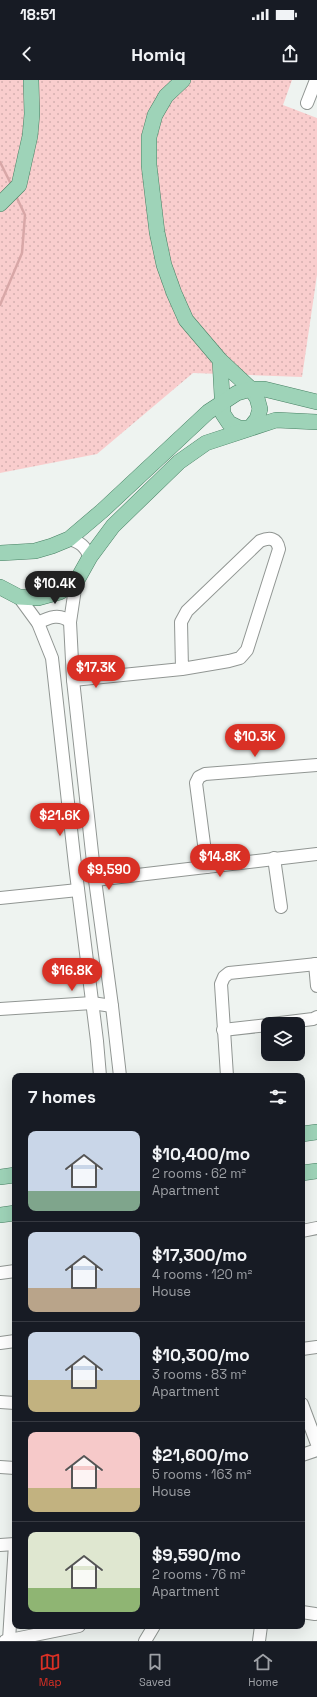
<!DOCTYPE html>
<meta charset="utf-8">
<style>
body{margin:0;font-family:"Space Grotesk",sans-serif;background:#242831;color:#f1f3f6;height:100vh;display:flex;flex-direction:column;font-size:15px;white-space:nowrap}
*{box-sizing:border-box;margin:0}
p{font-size:13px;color:#9ea1a6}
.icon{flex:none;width:22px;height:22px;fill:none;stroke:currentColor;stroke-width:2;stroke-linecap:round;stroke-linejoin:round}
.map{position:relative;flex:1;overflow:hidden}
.sheet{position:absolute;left:12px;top:993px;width:293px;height:556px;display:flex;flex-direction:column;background:#171b24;border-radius:8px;box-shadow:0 4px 16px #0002}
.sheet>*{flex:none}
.buttons{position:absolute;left:261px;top:937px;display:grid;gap:8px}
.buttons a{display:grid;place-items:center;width:44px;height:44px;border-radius:8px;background:#171b24;box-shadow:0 4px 16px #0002;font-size:20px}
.price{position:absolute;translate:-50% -34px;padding:0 9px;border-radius:14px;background:#d93025;color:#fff;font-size:13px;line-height:26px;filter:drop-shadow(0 1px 2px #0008)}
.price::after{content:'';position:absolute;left:50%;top:24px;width:12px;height:9px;margin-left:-6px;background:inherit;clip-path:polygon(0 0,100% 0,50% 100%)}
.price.current{background:#222;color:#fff}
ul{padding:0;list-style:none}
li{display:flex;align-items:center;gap:12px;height:100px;padding:0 16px}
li+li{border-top:1px solid #363941}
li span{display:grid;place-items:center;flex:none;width:112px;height:80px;border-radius:8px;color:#555}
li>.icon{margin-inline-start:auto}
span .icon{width:48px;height:48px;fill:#fffc;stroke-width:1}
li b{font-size:17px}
h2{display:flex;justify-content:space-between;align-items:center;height:48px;padding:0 16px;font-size:17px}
.status{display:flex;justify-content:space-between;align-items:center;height:28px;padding:0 20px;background:#171b24;direction:ltr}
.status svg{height:11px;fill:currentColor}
header{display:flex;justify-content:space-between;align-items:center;height:52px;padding:0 16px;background:#171b24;font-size:18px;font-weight:600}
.dock{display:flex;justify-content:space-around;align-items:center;height:56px;border-top:1px solid #363941;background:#171b24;font-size:11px;color:#9ea1a6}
.dock a{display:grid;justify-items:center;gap:2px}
.dock .current{color:#d93025}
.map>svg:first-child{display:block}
</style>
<div class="status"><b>18:51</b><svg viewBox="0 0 49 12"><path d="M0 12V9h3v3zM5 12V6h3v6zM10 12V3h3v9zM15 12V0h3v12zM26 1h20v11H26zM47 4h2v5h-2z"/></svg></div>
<header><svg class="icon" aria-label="back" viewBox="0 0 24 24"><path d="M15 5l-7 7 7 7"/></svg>Homiq<svg class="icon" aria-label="share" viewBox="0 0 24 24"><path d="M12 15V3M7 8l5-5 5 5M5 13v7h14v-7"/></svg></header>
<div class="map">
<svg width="317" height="1561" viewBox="0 0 317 1561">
<defs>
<pattern id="grass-dots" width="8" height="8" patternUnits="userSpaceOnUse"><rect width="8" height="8" fill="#f9cdcd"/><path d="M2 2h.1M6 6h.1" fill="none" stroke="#d5b0b0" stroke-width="1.8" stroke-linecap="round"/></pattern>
</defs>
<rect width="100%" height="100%" fill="#eef3f0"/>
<!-- grass -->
<polygon fill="url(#grass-dots)" points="0,0 292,0 283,25 317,38 317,195 302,297 193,293 97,374 0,393"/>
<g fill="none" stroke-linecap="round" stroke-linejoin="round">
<!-- stream -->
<g stroke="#d8a7a7" stroke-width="2.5">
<polyline points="0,82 12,106"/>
<polyline points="0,225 22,173 25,135 16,116"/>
</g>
<defs>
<g id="minor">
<polyline points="307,23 316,0"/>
<path d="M69,459C80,462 85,466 90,477"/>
<polyline points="76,502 70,542 73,600 95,800 112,926 120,996"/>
<polyline points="19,517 38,543 52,578 75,785 97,961 100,996"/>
<path d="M38,543C49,537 60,533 70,542"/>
<path d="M73,600L182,589L229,581L240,578L247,570L279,469C277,458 270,457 260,461L187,531L181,542L182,589"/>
<polyline points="274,778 281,827"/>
<polyline points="207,787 196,703 199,697 205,694 317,685"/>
<polyline points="95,800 317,774"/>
<polyline points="0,818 78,810"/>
<polyline points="315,884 317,906"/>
<polyline points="0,929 92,923 112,926"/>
<polyline points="272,944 313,939 317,937"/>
<polyline points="223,950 268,945"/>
<polyline points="227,996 221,904 224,897 229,893 317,884"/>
<polyline points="302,1151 317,1148"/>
<polyline points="0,1193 15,1191"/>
<polyline points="0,1263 15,1261"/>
<polyline points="302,1269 317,1267"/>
<polyline points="0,1322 15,1323"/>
<polyline points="302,1324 317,1364"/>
<polyline points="302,1375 317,1370"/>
<polyline points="0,1387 15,1388"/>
<polyline points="0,1465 15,1464"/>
<polyline points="302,1532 315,1534"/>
<polyline points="9,1560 15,1464"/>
<polyline points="5,1561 79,1546"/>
<polyline points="145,1561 154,1546"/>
<polyline points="259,1561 261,1546"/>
</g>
<g id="major">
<polyline points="183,0 166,16 155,35 149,57 149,85 157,152 164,185 174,213 186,240 220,280 251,309 257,318 260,329 257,339 250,348 239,348 229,343 223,334 220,280"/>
<polyline points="0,124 19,105 30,56 32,34 31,1"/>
<polyline points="0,473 35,471 52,466 69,459 102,431 208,332 237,313 251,309 264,309 317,322"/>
<polyline points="0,507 19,517 38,518 60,512 76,502 90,477 113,446 179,382 206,363 276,340 317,342"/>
<polyline points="302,1054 317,1052"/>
<polyline points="302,1093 317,1091"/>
<polyline points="0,1097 15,1095"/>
<polyline points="0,1135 15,1133"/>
</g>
</defs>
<!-- minor casing -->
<use href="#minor" stroke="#919693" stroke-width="14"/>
<!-- major casing -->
<use href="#major" stroke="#478063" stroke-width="16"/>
<!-- minor -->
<use href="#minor" stroke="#fff" stroke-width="12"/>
<!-- major -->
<use href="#major" stroke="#9ed3b8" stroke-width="15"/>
</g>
</svg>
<div class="buttons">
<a><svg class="icon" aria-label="layers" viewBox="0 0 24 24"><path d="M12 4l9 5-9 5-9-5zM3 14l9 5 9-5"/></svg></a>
</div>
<b class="price current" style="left:55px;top:525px">$10.4K</b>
<b class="price" style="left:96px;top:609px">$17.3K</b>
<b class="price" style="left:255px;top:678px">$10.3K</b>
<b class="price" style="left:60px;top:757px">$21.6K</b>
<b class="price" style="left:220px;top:798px">$14.8K</b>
<b class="price" style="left:109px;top:811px">$9,590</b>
<b class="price" style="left:72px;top:912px">$16.8K</b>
<section class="sheet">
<h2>7 homes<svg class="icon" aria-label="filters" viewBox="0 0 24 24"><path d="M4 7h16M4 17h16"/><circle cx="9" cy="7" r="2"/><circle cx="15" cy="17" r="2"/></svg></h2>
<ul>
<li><span style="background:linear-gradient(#c9d6e8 75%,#7fa58c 0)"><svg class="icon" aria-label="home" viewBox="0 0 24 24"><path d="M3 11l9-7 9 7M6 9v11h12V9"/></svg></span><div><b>$10,400/mo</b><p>2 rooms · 62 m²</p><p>Apartment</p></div></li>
<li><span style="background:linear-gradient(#c9d6e8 70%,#b9a48a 0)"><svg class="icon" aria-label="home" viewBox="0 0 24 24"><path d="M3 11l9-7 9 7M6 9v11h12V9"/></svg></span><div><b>$17,300/mo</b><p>4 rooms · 120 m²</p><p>House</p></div></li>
<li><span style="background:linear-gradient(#c9d6e8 60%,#c2b280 0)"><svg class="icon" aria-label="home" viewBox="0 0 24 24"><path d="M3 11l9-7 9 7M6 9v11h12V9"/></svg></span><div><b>$10,300/mo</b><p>3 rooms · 83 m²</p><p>Apartment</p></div></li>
<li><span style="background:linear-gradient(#f6c9c9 70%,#c2b280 0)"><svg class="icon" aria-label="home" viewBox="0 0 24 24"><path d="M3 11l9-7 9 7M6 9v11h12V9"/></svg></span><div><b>$21,600/mo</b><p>5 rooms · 163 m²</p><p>House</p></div></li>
<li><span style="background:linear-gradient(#dfe7d0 70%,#8fb573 0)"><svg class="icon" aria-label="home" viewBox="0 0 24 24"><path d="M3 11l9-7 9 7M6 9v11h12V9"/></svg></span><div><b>$9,590/mo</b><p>2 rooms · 76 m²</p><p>Apartment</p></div></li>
</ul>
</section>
</div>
<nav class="dock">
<a class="current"><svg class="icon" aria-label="map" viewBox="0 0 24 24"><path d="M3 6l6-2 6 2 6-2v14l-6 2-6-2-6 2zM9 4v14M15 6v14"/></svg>Map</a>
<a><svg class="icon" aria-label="saved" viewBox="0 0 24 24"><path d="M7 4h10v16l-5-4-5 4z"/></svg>Saved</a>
<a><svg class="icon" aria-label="home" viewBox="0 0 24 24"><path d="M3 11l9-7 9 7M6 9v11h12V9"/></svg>Home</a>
</nav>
